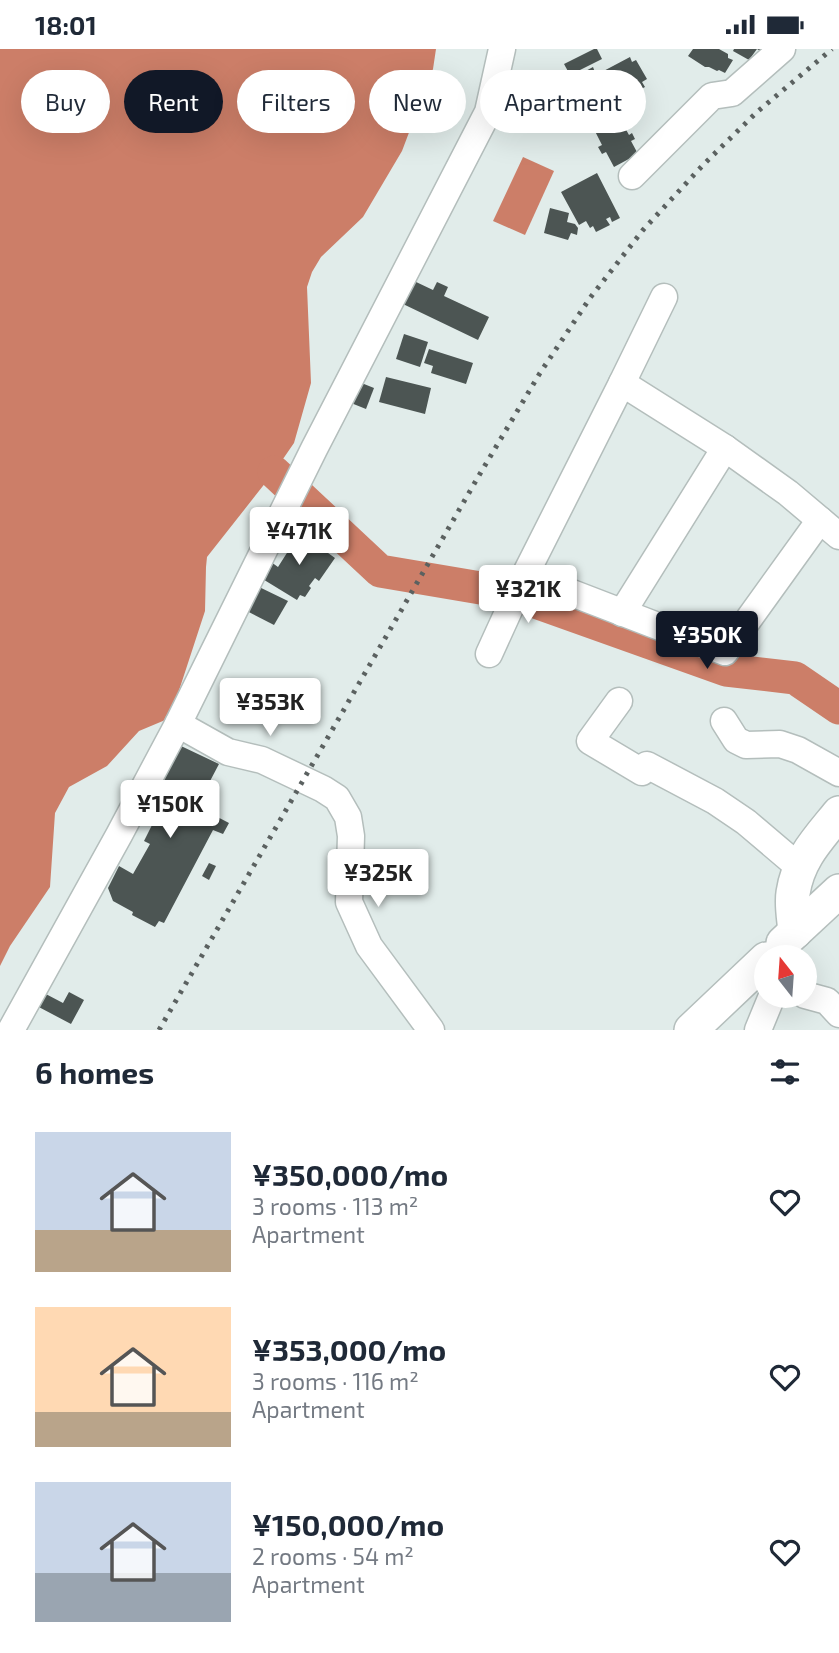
<!DOCTYPE html>
<meta charset="utf-8">
<style>
body{margin:0;font-family:"Exo 2",sans-serif;background:#f6f6f7;color:#1f2937;height:100vh;display:flex;flex-direction:column;font-size:26px;white-space:nowrap}
*{box-sizing:border-box;margin:0}
p{font-size:23px;color:#747a83}
.icon{flex:none;width:38px;height:38px;fill:none;stroke:currentColor;stroke-width:2;stroke-linecap:round;stroke-linejoin:round}
.map{position:relative;height:981px;overflow:hidden}
.side{display:flex;flex-direction:column;background:#fff;flex:1}
.side>*{flex:none}
.top-card{position:absolute;left:21px;top:21px;width:798px;height:63px;display:flex;gap:14px}
.needle{width:46px;rotate:343deg}
.controls{position:absolute;left:754px;top:896px;display:grid;gap:14px}
.controls a{display:grid;place-items:center;width:63px;height:63px;border-radius:50%;background:#fff;box-shadow:0 7px 28px #0002;font-size:35px}
.price{position:absolute;translate:-50% -60px;padding:0 16px;border-radius:7px;background:#fff;color:#222;font-size:23px;line-height:46px;filter:drop-shadow(0 2px 4px #0008)}
.price::after{content:'';position:absolute;left:50%;top:42px;width:21px;height:16px;margin-left:-10px;background:inherit;clip-path:polygon(0 0,100% 0,50% 100%)}
.price.active{background:#111827;color:#fff}
ul{padding:0;list-style:none}
li{display:flex;align-items:center;gap:21px;height:175px;padding:0 35px}
li span{display:grid;place-items:center;flex:none;width:196px;height:140px;border-radius:0px;color:#555}
li>.icon{margin-inline-start:auto}
span .icon{width:84px;height:84px;fill:#fffc;stroke-width:1}
li b{font-size:30px}
h2{display:flex;justify-content:space-between;align-items:center;height:84px;padding:0 35px;font-size:30px}
.pill{padding:0 24px;border-radius:32px;background:#fff;box-shadow:0 7px 28px #0002;font-size:24px;line-height:63px}
.pill.active{background:#111827;color:#fff}
.status{display:flex;justify-content:space-between;align-items:center;height:49px;padding:0 35px;background:#fff;direction:ltr}
.status svg{height:19px;fill:currentColor}
.map>svg:first-child{display:block}
</style>
<div class="status"><b>18:01</b><svg viewBox="0 0 49 12"><path d="M0 12V9h3v3zM5 12V6h3v6zM10 12V3h3v9zM15 12V0h3v12zM26 1h20v11H26zM47 4h2v5h-2z"/></svg></div>
<div class="map">
<svg width="839" height="981" viewBox="0 0 839 981">
<rect width="100%" height="100%" fill="#e1ecea"/>
<!-- water -->
<g fill="#cc7e68">
<polygon points="0,0 436,0 433,20 402,102 363,168 321,208 312,223 307,238 311,334 294,394 274,423 207,508 206,518 205,562 170,669 139,682 107,717 69,738 55,764 50,838 10,897 0,917"/>
<polygon points="523,108 554,122 525,186 493,172"/>
</g>
<g fill="none" stroke-linecap="round" stroke-linejoin="round">
<!-- river -->
<polyline stroke="#cc7e68" stroke-width="33" points="274,423 380,522 510,544 726,621 795,629 839,659"/>
</g>
<!-- building -->
<g fill="#4c5553">
<polygon points="594,0 597,0 602,10 570,26 564,15"/>
<polygon points="693,0 719,0 728,5 728,9 733,11 725,24 719,21 717,22 709,18 705,18 688,7"/>
<polygon points="734,0 767,0 764,4 757,0 749,11 733,2"/>
<polygon points="630,8 632,13 636,11 647,30 642,33 645,38 612,55 629,86 632,84 635,90 631,92 638,105 614,118 606,103 602,105 598,98 602,96 569,31 593,18 596,26"/>
<polygon points="597,124 620,169 612,173 610,168 606,170 610,176 596,183 593,177 590,179 586,172 579,176 561,143"/>
<polygon points="550,159 569,164 567,173 575,175 578,179 577,186 571,184 568,191 544,184"/>
<polygon points="414,232 433,241 437,233 448,238 444,247 489,268 478,291 403,255"/>
<polygon points="404,285 428,293 420,318 396,310"/>
<polygon points="429,300 473,314 466,335 431,324 433,317 424,314"/>
<polygon points="386,328 431,339 425,365 379,353"/>
<polygon points="359,333 374,339 366,360 351,354"/>
<polygon points="296,481 335,509 319,532 315,529 309,537 311,539 305,548 300,546 297,551 261,529 271,513 278,518 292,496 288,494"/>
<polygon points="255,536 288,552 274,576 243,560"/>
<polygon points="181,697 219,715 199,753 206,758 204,761 229,774 223,785 213,781 164,874 159,872 155,878 132,866 133,863 113,852 108,839 119,817 133,825 150,795 144,792 155,770 150,767 152,761 145,757"/>
<polygon points="209,814 216,817 209,831 202,827"/>
<polygon points="42,943 63,954 69,943 84,951 71,975 35,956"/>
</g>
<g fill="none" stroke-linecap="round" stroke-linejoin="round">
<defs>
<g id="minor">
<polyline points="632,127 712,47 732,44 782,0"/>
<polyline points="622,334 664,248"/>
<polyline points="525,526 725,603 820,471"/>
<polyline points="622,564 725,399"/>
<polyline points="489,605 525,526 622,334 725,399 788,444 839,487"/>
<polyline points="619,652 590,692 642,723 647,716 715,752 746,773 799,818"/>
<polyline points="724,672 736,691 746,696 780,695 798,701 839,724"/>
<polyline points="178,675 228,703 262,711 323,740 337,749 348,768 351,787 349,853 369,897 431,981"/>
<polyline points="805,946 827,952 839,965"/>
<polyline points="11,981 119,786 178,675 314,400 488,63 502,0"/>
<polyline points="758,981 772,947"/>
</g>
<g id="major">
<path d="M795,883C794,870 791,856 793,844C798,810 818,790 839,764"/>
<polyline points="783,894 839,842"/>
<polyline points="691,981 766,910"/>
</g>
</defs>
<!-- minor casing -->
<use href="#minor" stroke="#b4bebc" stroke-width="29"/>
<!-- major casing -->
<use href="#major" stroke="#b4bebc" stroke-width="36"/>
<!-- minor -->
<use href="#minor" stroke="#fff" stroke-width="26"/>
<!-- major -->
<use href="#major" stroke="#fff" stroke-width="33"/>
<!-- rail -->
<polyline stroke="#5b6160" stroke-width="5" stroke-dasharray="3.5 7" stroke-linecap="butt" points="159,981 481,423 540,324 590,249 643,181 703,116 757,63 832,0"/>
</g>
</svg>
<div class="controls">
<a><svg class="needle" viewBox="-14 -14 28 28"><path d="M0-13l5 13h-10z" fill="#e53935"/><path d="M0 13l5-13h-10z" fill="#747a83"/></svg></a>
</div>
<b class="price" style="left:299px;top:518px">¥471K</b>
<b class="price" style="left:528px;top:576px">¥321K</b>
<b class="price active" style="left:707px;top:622px">¥350K</b>
<b class="price" style="left:270px;top:689px">¥353K</b>
<b class="price" style="left:170px;top:791px">¥150K</b>
<b class="price" style="left:378px;top:860px">¥325K</b>
<div class="top-card">
<a class="pill">Buy</a>
<a class="pill active">Rent</a>
<a class="pill">Filters</a>
<a class="pill">New</a>
<a class="pill">Apartment</a>
</div>
</div>
<section class="side">
<h2>6 homes<svg class="icon" aria-label="filters" viewBox="0 0 24 24"><path d="M4 7h16M4 17h16"/><circle cx="9" cy="7" r="2"/><circle cx="15" cy="17" r="2"/></svg></h2>
<ul>
<li><span style="background:linear-gradient(#c9d6e8 70%,#b9a48a 0)"><svg class="icon" aria-label="home" viewBox="0 0 24 24"><path d="M3 11l9-7 9 7M6 9v11h12V9"/></svg></span><div><b>¥350,000/mo</b><p>3 rooms · 113 m²</p><p>Apartment</p></div><svg class="icon" aria-label="heart" viewBox="0 0 24 24"><path d="M12 20l-8-8c-3-5 5-10 8-4 3-6 11-1 8 4z"/></svg></li>
<li><span style="background:linear-gradient(#ffd9b3 75%,#b9a48a 0)"><svg class="icon" aria-label="home" viewBox="0 0 24 24"><path d="M3 11l9-7 9 7M6 9v11h12V9"/></svg></span><div><b>¥353,000/mo</b><p>3 rooms · 116 m²</p><p>Apartment</p></div><svg class="icon" aria-label="heart" viewBox="0 0 24 24"><path d="M12 20l-8-8c-3-5 5-10 8-4 3-6 11-1 8 4z"/></svg></li>
<li><span style="background:linear-gradient(#c9d6e8 65%,#9aa5b1 0)"><svg class="icon" aria-label="home" viewBox="0 0 24 24"><path d="M3 11l9-7 9 7M6 9v11h12V9"/></svg></span><div><b>¥150,000/mo</b><p>2 rooms · 54 m²</p><p>Apartment</p></div><svg class="icon" aria-label="heart" viewBox="0 0 24 24"><path d="M12 20l-8-8c-3-5 5-10 8-4 3-6 11-1 8 4z"/></svg></li>
</ul>
</section>
